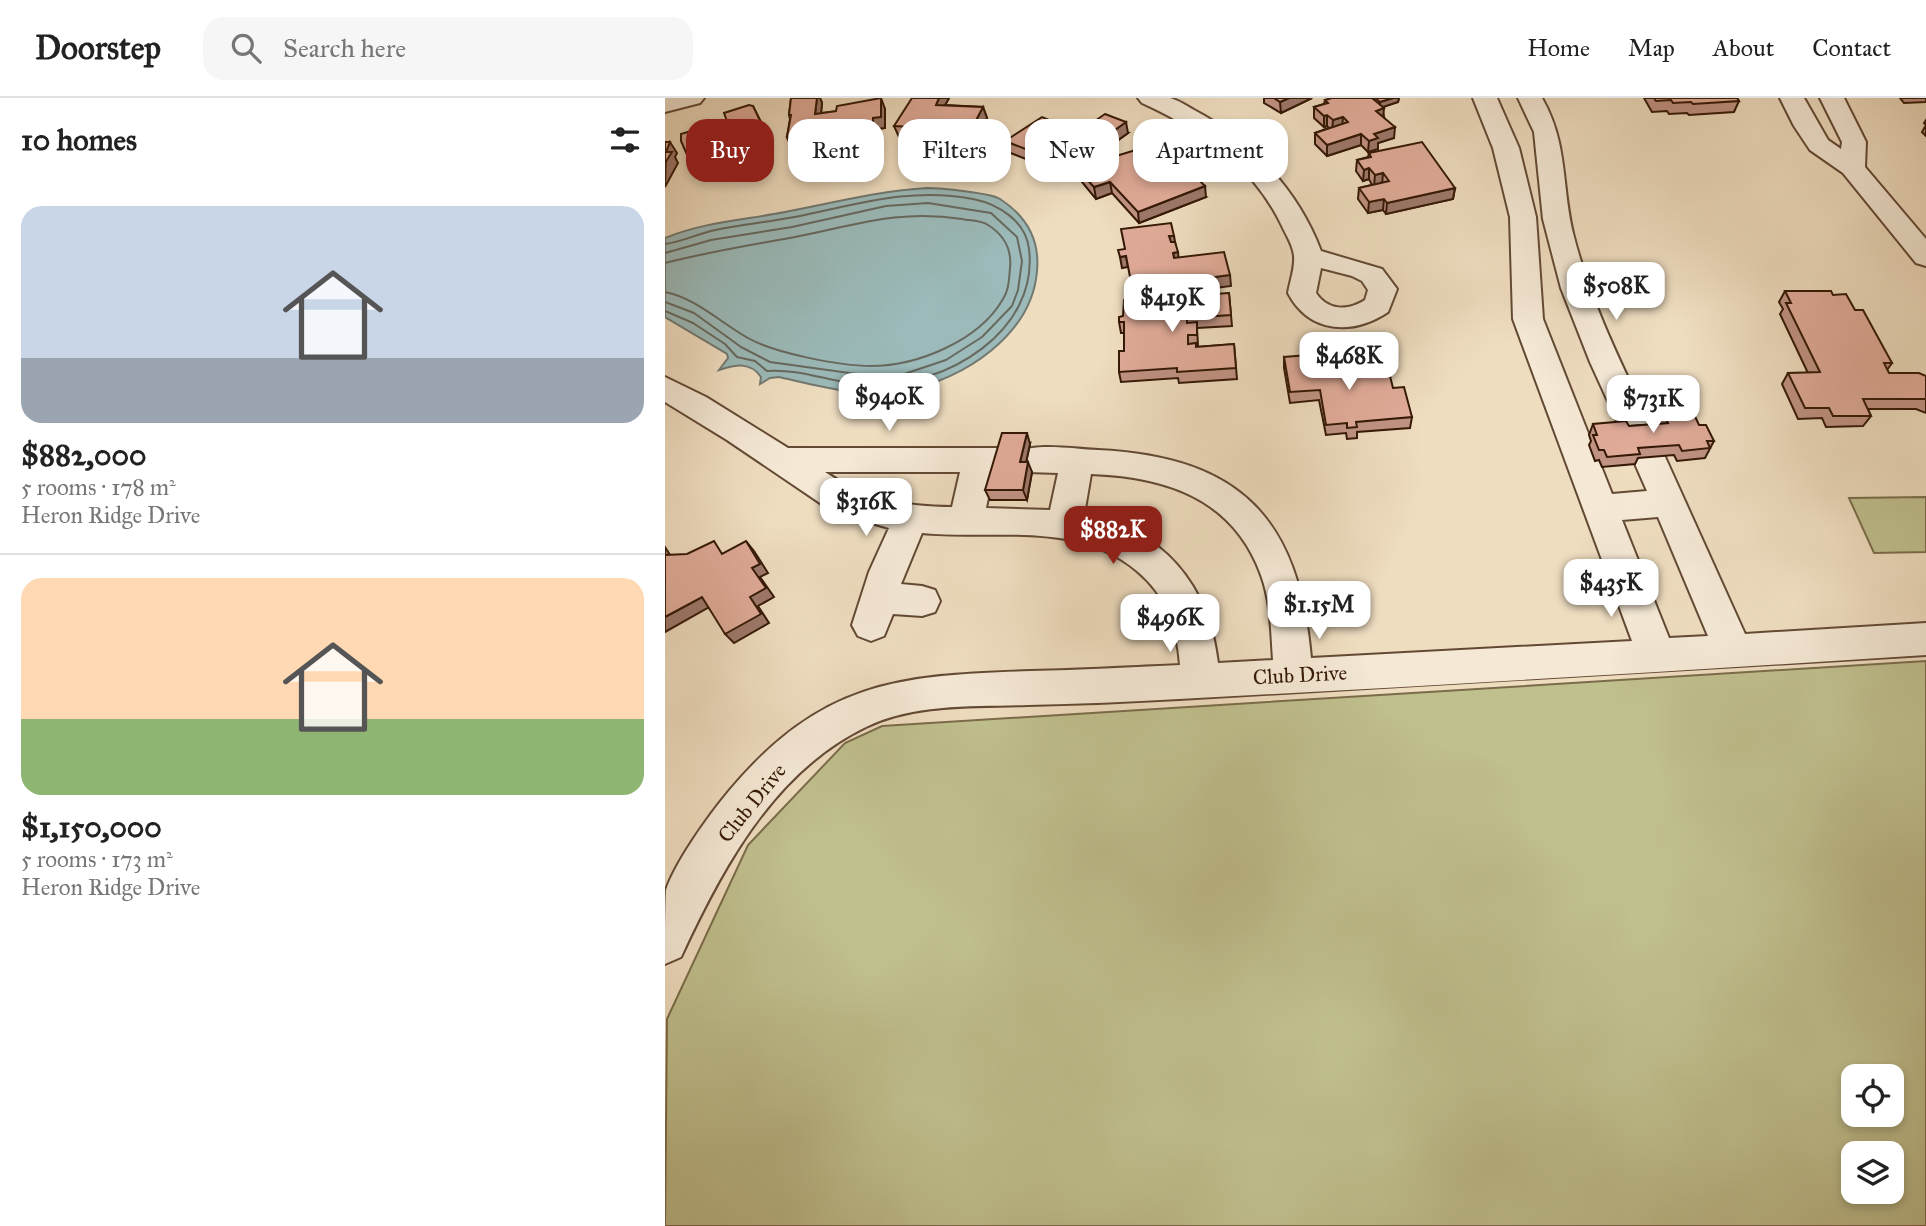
<!DOCTYPE html>
<meta charset="utf-8">
<style>
body{margin:0;font-family:"IM FELL Great Primer",serif;background:#f6f6f6;color:#222;height:100vh;display:flex;flex-direction:column;font-size:26px;white-space:nowrap}
*{box-sizing:border-box;margin:0}
p{font-size:23px;color:#767676}
.icon{flex:none;width:38px;height:38px;fill:none;stroke:currentColor;stroke-width:2;stroke-linecap:round;stroke-linejoin:round}
.map{position:relative;flex:1;overflow:hidden}
.sheet{display:flex;flex-direction:column;background:#fff;width:665px}
.sheet>*{flex:none}
.guide{position:absolute;left:21px;top:21px;width:665px;height:63px;display:flex;gap:14px}
.controls{position:absolute;left:1176px;top:966px;display:grid;gap:14px}
.controls a{display:grid;place-items:center;width:63px;height:63px;border-radius:14px;background:#fff;box-shadow:0 4px 10px #0003;font-size:35px}
.price{position:absolute;translate:-50% -60px;padding:0 16px;border-radius:14px;background:#fff;color:#222;font-size:23px;line-height:46px;filter:drop-shadow(0 2px 4px #0008)}
.price::after{content:'';position:absolute;left:50%;top:42px;width:21px;height:16px;margin-left:-10px;background:inherit;clip-path:polygon(0 0,100% 0,50% 100%)}
.price.active{background:#8f2418;color:#fff}
ul{padding:0;list-style:none}
li{display:grid;align-content:center;gap:14px;height:371px;padding:0 21px}
li+li{border-top:2px solid #e0e0e0}
li span{display:grid;place-items:center;height:217px;border-radius:21px;color:#555}
li>.icon{margin-inline-start:auto}
span .icon{width:126px;height:126px;fill:#fffc;stroke-width:1}
li b{font-size:30px}
h2{display:flex;justify-content:space-between;align-items:center;height:84px;padding:0 21px;font-size:30px}
.chip{padding:0 24px;border-radius:21px;background:#fff;box-shadow:0 4px 10px #0003;font-size:24px;line-height:63px}
.chip.active{background:#8f2418;color:#fff}
header{display:flex;align-items:center;gap:42px;box-sizing:border-box;height:98px;padding:0 35px;background:#fff;border-bottom:2px solid #e0e0e0}
header strong{font-size:33px}
nav{display:flex;gap:38px;margin-inline-start:auto;font-size:24px}
.search{width:490px;height:63px;background:#f6f6f6;display:flex;align-items:center;gap:18px;box-sizing:border-box;padding:0 24px;border-radius:21px;color:#767676;font-size:26px}
main{display:flex;flex:1;min-height:0}
.map>svg:first-child{display:block}
</style>
<header>
<strong>Doorstep</strong>
<div class="search"><svg class="icon" aria-label="search" viewBox="0 0 24 24"><circle cx="10" cy="10" r="6"/><path d="M15 15l6 6"/></svg>Search here</div>
<nav><a>Home</a><a>Map</a><a>About</a><a>Contact</a></nav>
</header>
<main>
<section class="sheet">
<h2>10 homes<svg class="icon" aria-label="filters" viewBox="0 0 24 24"><path d="M4 7h16M4 17h16"/><circle cx="9" cy="7" r="2"/><circle cx="15" cy="17" r="2"/></svg></h2>
<ul>
<li><span style="background:linear-gradient(#c9d6e8 70%,#9aa5b1 0)"><svg class="icon" aria-label="home" viewBox="0 0 24 24"><path d="M3 11l9-7 9 7M6 9v11h12V9"/></svg></span><div><b>$882,000</b><p>5 rooms · 178 m²</p><p>Heron Ridge Drive</p></div></li>
<li><span style="background:linear-gradient(#ffd9b3 65%,#8fb573 0)"><svg class="icon" aria-label="home" viewBox="0 0 24 24"><path d="M3 11l9-7 9 7M6 9v11h12V9"/></svg></span><div><b>$1,150,000</b><p>5 rooms · 173 m²</p><p>Heron Ridge Drive</p></div></li>
</ul>
</section>
<div class="map">
<svg width="1261" height="1128" viewBox="0 0 1261 1128">
<rect width="100%" height="100%" fill="#efddc0"/>
<filter id="stains"><feTurbulence type="fractalNoise" baseFrequency=".00286" numOctaves="4"/><feColorMatrix values="0 0 0 0 .2 0 0 0 0 .09 0 0 0 0 .02 0 0 0 .5 -.17"/></filter>
<radialGradient id="worn" r=".72"><stop offset=".6" stop-color="#630" stop-opacity="0"/><stop offset="1" stop-color="#630" stop-opacity=".3"/></radialGradient>
<!-- green -->
<g fill="#c0bf8e" stroke="#7a6c4a" stroke-width="2" fill-rule="evenodd">
<polygon points="1261,399 1261,454 1209,455 1184,400"/>
<path d="M1261,563V1128H0L2,921L83,747L180,645L217,628ZM1188,978H1227V1017H1188ZM1188,1055H1227V1094H1188Z"/>
</g>
<!-- water -->
<path fill="#9bbab9" stroke="#727971" stroke-width="2" d="M262,90C275,90 326,95 335,101C361,118 375,142 372,173C367,237 299,281 240,293C199,301 154,288 114,279L105,280L95,286L96,279C85,263 70,267 54,272L63,260L62,256L0,219V140C39,124 79,122 120,114C168,105 213,93 262,90Z"/>
<g fill="none" stroke-linecap="round" stroke-linejoin="round">
<!-- shore -->
<g stroke="#68695f" stroke-width="2">
<path d="M0,146C16,144 30,137 46,133C75,126 106,124 135,118C194,106 247,89 308,101C333,106 361,123 364,151C374,234 280,289 207,287C172,287 137,270 102,273L90,263L72,259L60,246L28,225L0,213"/>
<polyline points="0,155 46,142 127,129 221,108 263,105 326,115 352,139 357,163 353,192 347,208 317,239 281,262 236,277 213,279 105,264 76,249 29,215 0,204"/>
<path d="M0,165C43,154 86,147 130,139C191,127 234,111 297,121C305,123 316,122 323,127C339,137 347,151 345,170C344,181 344,192 338,201C314,243 252,268 206,268C175,268 109,255 83,240C56,225 31,200 0,194"/>
</g>
<defs>
<g id="minor">
<polygon points="0,0 39,0 35,5 0,14"/>
<path d="M473,0C483,0 496,0 505,0C513,2 522,8 529,12C586,42 633,92 656,153L717,171L732,191L723,214C687,238 644,235 623,195C625,183 630,170 629,158C628,147 621,137 617,128C588,67 536,32 477,5ZM656,170L687,178L697,183L703,192L700,202C683,213 663,213 651,195Z"/>
<path d="M808,0H832L854,50L871,119L878,221L947,396L982,393L967,359L972,350L984,347L996,350L1080,536L1261,525V557C1012,573 763,588 514,601C464,604 414,606 363,607C310,609 250,605 201,629C109,673 57,770 16,859L0,866C0,849 0,806 1,792C11,763 44,717 64,693C156,584 231,577 366,573C416,572 465,569 515,567C512,529 502,498 472,473C412,422 329,442 257,435L236,486L257,488L270,492L275,503L270,514L257,518L228,516L219,538L206,543L193,538L187,527L204,474L224,430L182,418L161,409L62,342L0,304V279L41,299L123,350H337L350,355C368,344 411,351 433,352C576,359 634,421 646,560L967,543L848,221L845,119L828,50ZM350,369L362,374L393,375L385,412L321,410L328,374ZM160,374H295L287,409C240,409 199,401 160,374ZM426,376C501,379 568,400 596,477C606,504 606,534 608,562L553,565C544,487 498,431 419,417ZM993,419L1043,538L1004,540L957,422Z"/>
<path d="M853,0H877C904,47 896,90 909,139C927,209 960,273 990,337L986,345L974,349L962,345L925,264L896,190L878,121L869,34Z"/>
<polygon points="1115,0 1139,0 1163,42 1176,51 1177,44 1155,0 1179,0 1201,44 1200,69 1261,141 1261,168 1251,165 1178,75 1145,52 1129,28"/>
</g>
</defs>
<!-- minor casing -->
<use href="#minor" stroke="#634934" stroke-width="4"/>
<!-- minor -->
<use href="#minor" fill="#f5e9d6" fill-rule="evenodd"/>
</g>
<!-- wall -->
<g fill="#c19384" stroke="#341805" stroke-width="2">
<polygon points="126,0 155,0 157,5 156,15 220,11 220,30 213,31 212,41 193,43 189,46 177,48 171,46 169,42 166,42 166,45 154,46 154,52 133,55 131,49 127,50 122,39 125,21 124,17"/>
<polygon points="284,0 280,7 318,9 322,20 310,43 234,39 229,28"/>
<polygon points="599,0 647,0 616,15 599,5"/>
<polygon points="667,0 734,0 733,4 717,9 719,19 729,40 713,45 713,51 703,54 696,47 662,58 650,46 650,35 664,30 662,28 659,29 649,20 649,9 659,6 660,2"/>
<polygon points="979,0 1072,0 1074,3 1069,14 1024,17 1022,15 1004,16 1002,13 987,14"/>
<polygon points="1235,0 1261,0 1261,4 1239,5"/>
<polygon points="1261,22 1261,38 1257,34 1261,27 1259,25"/>
<polygon points="393,29 411,36 463,35 431,58 429,57 413,73 410,72 402,77 343,54 340,43"/>
<polygon points="704,55 790,90 788,101 721,116 718,112 703,115 693,101 694,90 707,87 704,81 698,83 691,73 692,62 703,59"/>
<polygon points="428,65 512,69 497,74 498,75 499,82 541,99 474,125 447,95 431,101 417,84 414,73 429,68"/>
<polygon points="1120,193 1168,197 1190,212 1227,265 1222,272 1224,275 1261,278 1261,315 1251,311 1203,311 1206,318 1198,328 1161,329 1157,320 1133,321 1117,286 1123,275 1143,275 1115,216 1118,211 1114,204"/>
<polygon points="564,195 567,228 532,230 533,247 531,248 531,249 569,246 572,281 514,285 513,280 456,284 454,274 459,253 459,235 456,235 454,224 458,218"/>
<polygon points="619,259 660,276 728,290 747,319 745,330 692,334 692,340 682,341 681,335 661,337 654,302 625,305 619,270"/>
<polygon points="997,313 1034,327 1049,343 1040,360 1012,363 1009,357 973,360 970,366 937,369 934,362 930,363 924,347 926,343 924,337 928,326 964,328 994,326 992,323"/>
<polygon points="365,346 361,364 367,374 362,402 325,402 320,392"/>
</g>
<!-- shaded-wall -->
<g fill="#9d786b" stroke="#341805" stroke-width="2">
<polygon points="152,0 155,0 157,5 155,27 150,16"/>
<polygon points="216,0 220,11 220,30 213,31 212,41 193,43 189,46 177,48 172,37 189,32 208,20"/>
<polygon points="274,0 284,0 274,18 271,7"/>
<polygon points="624,0 647,0 616,15 615,4"/>
<polygon points="728,0 734,0 733,4 715,10 715,4"/>
<polygon points="88,8 104,40 106,60 51,74 47,68 30,70 23,59"/>
<polygon points="318,9 322,20 310,43 306,32"/>
<polygon points="719,10 718,21 711,13"/>
<polygon points="662,17 662,28 659,29 659,18"/>
<polygon points="678,19 677,30 667,33 668,22"/>
<polygon points="461,24 463,35 431,58 429,47"/>
<polygon points="730,29 729,40 713,45 713,51 703,54 704,43 709,36"/>
<polygon points="161,31 166,31 166,34 169,42 166,42 166,45 154,46 154,52 133,55 131,49 127,50 122,39 149,35"/>
<polygon points="696,36 696,47 662,58 662,47"/>
<polygon points="5,44 12,55 10,59 13,65 0,89 1,54"/>
<polygon points="427,46 429,57 413,73 410,62"/>
<polygon points="511,58 512,69 486,78 484,67"/>
<polygon points="407,60 410,72 402,77 399,66"/>
<polygon points="704,70 704,81 698,83 699,72"/>
<polygon points="718,75 717,87 709,88 710,77"/>
<polygon points="445,84 447,95 431,101 429,89"/>
<polygon points="540,88 541,99 474,125 473,114"/>
<polygon points="790,90 788,101 721,116 722,105"/>
<polygon points="719,101 718,112 703,115 704,104"/>
<polygon points="504,138 509,138 511,149 506,149"/>
<polygon points="513,154 514,165 510,166 508,155"/>
<polygon points="461,158 463,169 457,170 455,159"/>
<polygon points="518,177 520,188 500,191 501,194 474,197 472,187 499,180"/>
<polygon points="565,177 566,188 521,194 520,183"/>
<polygon points="472,183 474,194 468,195 466,184"/>
<polygon points="362,335 365,346 359,374 355,364"/>
<polygon points="363,364 367,374 362,402 358,392"/>
<polygon points="81,443 89,453 103,475 95,479 109,499 93,508 104,525 69,545 60,536 85,499 87,470"/>
<polygon points="0,449 7,460 0,463"/>
<polygon points="37,499 46,508 0,534 0,519"/>
</g>
<!-- building -->
<g fill="#e0ab99" stroke="#341805" stroke-width="2">
<polygon points="126,0 152,0 150,16 171,13 172,8 216,0 216,19 208,20 208,30 189,32 184,35 172,37 166,34 166,31 161,31 161,34 149,35 149,41 128,44 128,38 122,39 126,17 124,17"/>
<polygon points="247,0 274,0 271,7 318,9 306,32 229,28"/>
<polygon points="609,0 624,0 615,4"/>
<polygon points="667,0 707,0 719,10 711,13 730,29 709,36 713,40 704,43 696,36 662,47 650,35 683,24 678,19 668,22 662,17 659,18 649,9 663,5 660,2"/>
<polygon points="710,0 728,0 715,4"/>
<polygon points="989,0 1072,0 1074,3 1028,6 1026,4 1008,5 1006,2 991,3"/>
<polygon points="84,7 88,8 98,29 100,49 45,63 42,56 23,59 16,43 16,36 50,26 63,26 59,15"/>
<polygon points="440,16 461,24 429,47 427,46 410,62 407,60 399,66 340,43 377,19 392,25 389,28 411,36"/>
<polygon points="0,44 5,44 1,54 7,54 0,65"/>
<polygon points="497,44 511,58 484,67 488,71 493,70 498,75 494,77 500,83 526,74 540,88 473,114 445,84 429,89 414,73 430,68 428,65"/>
<polygon points="757,44 790,90 722,105 719,101 704,104 694,90 724,83 718,75 710,77 704,70 699,72 692,62 706,59 704,55"/>
<polygon points="506,125 509,138 504,138 506,144 510,144 513,154 508,155 509,160 559,154 565,177 520,183 518,177 499,180 499,183 472,187 472,183 466,184 461,158 455,159 453,152 460,151 456,131"/>
<polygon points="1120,193 1166,193 1168,197 1181,196 1190,212 1198,212 1227,265 1219,265 1224,275 1254,275 1261,278 1261,301 1198,301 1206,318 1168,318 1164,310 1140,310 1123,275 1155,274 1121,205 1126,205"/>
<polygon points="564,195 566,217 522,220 522,225 532,224 532,237 523,237 523,246 531,245 531,249 569,246 571,270 512,274 512,270 454,274 454,253 459,253 459,224 454,224 454,219 458,218 459,202"/>
<polygon points="656,256 660,276 723,270 728,290 739,289 747,319 691,324 692,329 682,330 682,325 661,327 655,292 625,294 619,259"/>
<polygon points="1026,310 1034,327 1041,327 1049,343 1042,343 1045,350 1017,353 1014,347 973,350 975,356 942,359 939,352 934,352 928,337 932,337 928,326 961,323 964,328 1003,325 997,313"/>
<polygon points="337,335 362,335 355,364 363,364 358,392 320,392"/>
<polygon points="49,443 57,456 81,443 95,466 87,470 101,490 85,499 96,516 60,536 37,499 0,519 0,457 22,456"/>
</g>
<g text-anchor="middle" dominant-baseline="central" stroke-width="6" stroke-linejoin="round" paint-order="stroke">
<!-- street labels -->
<g font-size="21" fill="#341805" stroke="#f5e9d6">
<text transform="translate(635 577) rotate(-3)">Club Drive</text>
<text transform="translate(87 705) rotate(-51)">Club Drive</text>
</g>
</g>
<rect width="100%" height="100%" filter="url(#stains)"/>
<rect width="100%" height="100%" fill="url(#worn)"/>
</svg>
<div class="controls">
<a><svg class="icon" aria-label="locate" viewBox="0 0 24 24"><circle cx="12" cy="12" r="6"/><path d="M12 2v4M12 18v4M2 12h4M18 12h4"/></svg></a>
<a><svg class="icon" aria-label="layers" viewBox="0 0 24 24"><path d="M12 4l9 5-9 5-9-5zM3 14l9 5 9-5"/></svg></a>
</div>
<b class="price" style="left:951px;top:224px">$508K</b>
<b class="price" style="left:507px;top:236px">$419K</b>
<b class="price" style="left:684px;top:294px">$468K</b>
<b class="price" style="left:224px;top:335px">$940K</b>
<b class="price" style="left:988px;top:337px">$731K</b>
<b class="price" style="left:201px;top:440px">$316K</b>
<b class="price active" style="left:448px;top:468px">$882K</b>
<b class="price" style="left:946px;top:521px">$435K</b>
<b class="price" style="left:654px;top:543px">$1.15M</b>
<b class="price" style="left:505px;top:556px">$496K</b>
<div class="guide">
<a class="chip active">Buy</a>
<a class="chip">Rent</a>
<a class="chip">Filters</a>
<a class="chip">New</a>
<a class="chip">Apartment</a>
</div>
</div>
</main>
